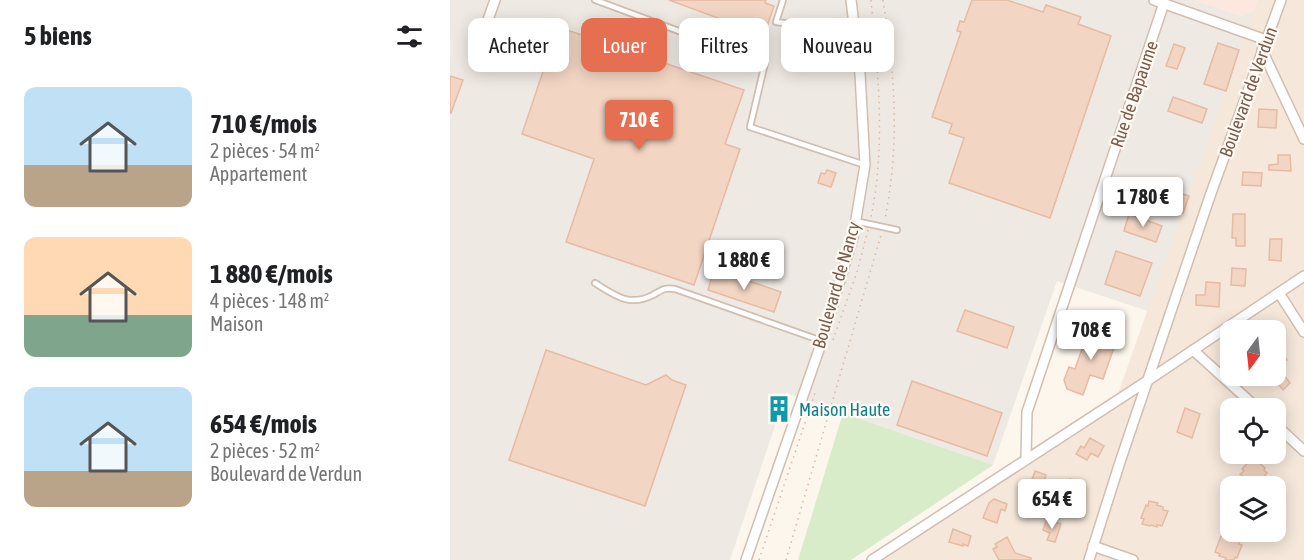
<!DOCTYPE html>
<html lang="fr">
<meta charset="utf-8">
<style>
body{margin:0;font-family:"Asap Condensed",sans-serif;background:#f2f2f2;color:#202124;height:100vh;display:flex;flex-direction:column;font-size:22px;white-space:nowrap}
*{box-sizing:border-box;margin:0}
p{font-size:20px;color:#757577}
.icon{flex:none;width:33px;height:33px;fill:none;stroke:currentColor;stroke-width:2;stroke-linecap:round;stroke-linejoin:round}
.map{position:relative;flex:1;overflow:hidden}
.panel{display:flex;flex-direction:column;background:#fff;width:450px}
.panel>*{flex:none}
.guide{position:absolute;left:18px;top:18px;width:570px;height:54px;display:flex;gap:12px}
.needle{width:39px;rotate:195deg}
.buttons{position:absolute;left:770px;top:320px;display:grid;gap:12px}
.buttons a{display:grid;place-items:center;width:66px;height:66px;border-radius:12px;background:#fff;box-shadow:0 3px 15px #0003;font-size:30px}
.price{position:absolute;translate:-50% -51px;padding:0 14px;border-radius:6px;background:#fff;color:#222;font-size:20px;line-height:39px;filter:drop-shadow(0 2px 3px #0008)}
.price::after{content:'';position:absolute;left:50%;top:36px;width:18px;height:14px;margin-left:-9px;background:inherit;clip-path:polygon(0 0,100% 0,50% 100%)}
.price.on{background:#e76f51;color:#fff}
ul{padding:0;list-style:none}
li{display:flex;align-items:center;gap:18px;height:150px;padding:0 24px}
li span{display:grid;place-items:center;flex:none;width:168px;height:120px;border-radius:12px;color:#555}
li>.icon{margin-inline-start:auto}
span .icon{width:72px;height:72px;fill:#fffc;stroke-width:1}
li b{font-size:26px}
h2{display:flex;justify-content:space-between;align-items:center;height:72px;padding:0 24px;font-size:26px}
.tag{padding:0 21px;border-radius:12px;background:#fff;box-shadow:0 3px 15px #0003;font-size:21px;line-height:54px}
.tag.on{background:#e76f51;color:#fff}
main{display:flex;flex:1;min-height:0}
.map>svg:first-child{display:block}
</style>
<main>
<section class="panel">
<h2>5 biens<svg class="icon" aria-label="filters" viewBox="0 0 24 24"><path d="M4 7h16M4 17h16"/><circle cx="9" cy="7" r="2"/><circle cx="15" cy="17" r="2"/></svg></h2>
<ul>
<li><span style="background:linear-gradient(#bfe0f5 65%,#b9a48a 0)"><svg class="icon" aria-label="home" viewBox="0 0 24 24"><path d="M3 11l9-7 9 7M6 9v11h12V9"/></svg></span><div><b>710 €/mois</b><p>2 pièces · 54 m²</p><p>Appartement</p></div></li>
<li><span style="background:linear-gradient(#ffd9b3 65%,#7fa58c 0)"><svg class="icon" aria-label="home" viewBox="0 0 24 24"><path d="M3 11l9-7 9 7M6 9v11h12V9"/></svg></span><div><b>1 880 €/mois</b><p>4 pièces · 148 m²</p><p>Maison</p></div></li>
<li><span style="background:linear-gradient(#bfe0f5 70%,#b9a48a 0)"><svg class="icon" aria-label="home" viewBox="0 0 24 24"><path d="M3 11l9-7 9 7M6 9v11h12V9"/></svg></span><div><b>654 €/mois</b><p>2 pièces · 52 m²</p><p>Boulevard de Verdun</p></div></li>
</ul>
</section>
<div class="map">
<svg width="854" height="560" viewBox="0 0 854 560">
<rect width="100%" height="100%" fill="#fdf6ec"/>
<!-- residential -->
<path fill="#f5e8da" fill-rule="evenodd" d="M807,0H854V560H428L663,408ZM780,330H825V375H780ZM780,408H825V453H780ZM780,486H825V531H780Z"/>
<!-- commercial -->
<polygon fill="#fde8e0" points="745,0 807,0 804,10 792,16"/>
<!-- industrial -->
<polygon fill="#efe9e4" points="0,0 745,0 792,16 804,10 698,311 607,281 543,465 336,393 280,560 0,560"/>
<!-- green -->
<polygon fill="#d8ecc9" points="393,413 543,465 401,560 348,560"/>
<!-- building -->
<g fill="#f3d5c3" stroke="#e6bba3" stroke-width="1.5">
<polygon points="219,0 316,0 315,3 324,6 314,35"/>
<polygon points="522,0 557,0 593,12 596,5 631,17 628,24 661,36 600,218 499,183 514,138 499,133 502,124 482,117 511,32 507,31 510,21 514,22"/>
<polygon points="108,27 294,90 275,144 290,149 244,285 116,242 144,159 72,134"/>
<polygon points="768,43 789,50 776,91 754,84"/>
<polygon points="724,44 735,48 727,69 716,66"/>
<polygon points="0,76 13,80 1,113 0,113"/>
<polygon points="723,97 757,109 752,123 718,111"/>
<polygon points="809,109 827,110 826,128 808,127"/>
<polygon points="828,155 840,155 841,171 819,170 819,165 828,164"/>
<polygon points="377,170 386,173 381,187 368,183 371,173 375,174"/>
<polygon points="793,172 812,173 811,186 792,185"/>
<polygon points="702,183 739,196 733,213 696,200"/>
<polygon points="679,214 712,226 706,242 674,231"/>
<polygon points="783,214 795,214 795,246 786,246 786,238 782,238"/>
<polygon points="820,239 832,239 831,261 819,260"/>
<polygon points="666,251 702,263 690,296 655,284"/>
<polygon points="782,268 796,269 795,286 781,285"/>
<polygon points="264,269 331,292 324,312 258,290"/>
<polygon points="756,282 770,283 769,307 746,305 746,295 755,295"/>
<polygon points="515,310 564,327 557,348 507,331"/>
<polygon points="639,329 667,339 653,379 640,375 633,395 617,389 614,380 619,367 625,369"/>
<polygon points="825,342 837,360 827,366 840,383 833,390 825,380"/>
<polygon points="96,350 196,385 216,375 222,380 236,385 195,506 59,460"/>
<polygon points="462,381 552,413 537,456 447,425"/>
<polygon points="735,408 750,414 742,438 727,432"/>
<polygon points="640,438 654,446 648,457 641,453 637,460 626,454 631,446 634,448"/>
<polygon points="801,459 804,462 806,460 815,468 814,470 817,473 808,483 806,481 802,485 790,474 794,471 792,469"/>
<polygon points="585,471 596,475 590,491 579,488"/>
<polygon points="620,479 633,483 626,504 613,500"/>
<polygon points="544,499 557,504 555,511 551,509 547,523 533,518 539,503"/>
<polygon points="699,501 708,503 707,505 713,507 713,510 718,511 712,526 707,525 707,527 701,525 700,526 692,524 694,519 691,518 696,505 698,506"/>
<polygon points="597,519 611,524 605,542 597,540 600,533 593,530"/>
<polygon points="503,529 521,536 518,546 513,544 513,546 499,542"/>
<polygon points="771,536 782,538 783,536 791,539 789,544 792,545 787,558 785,557 784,560 775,560 776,558 769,556 770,554 765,552"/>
<polygon points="557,537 565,553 581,558 581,560 549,560 543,549 547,547 545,544"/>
</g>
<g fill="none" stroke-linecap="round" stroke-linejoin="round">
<defs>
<g id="lane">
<polyline points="145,0 315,63 300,127 415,165"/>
<polyline points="333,0 326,22 405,32"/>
<polyline points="405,221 447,230"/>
<path d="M145,283C166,296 179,307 203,295C212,290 215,287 225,289L372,341"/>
</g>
<g id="street">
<polyline points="704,0 816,40"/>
<polyline points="28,48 45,0"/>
<polyline points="812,50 854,139"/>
<polyline points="829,293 854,332"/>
<polyline points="743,350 807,408"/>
<polyline points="825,424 854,451"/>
<polyline points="576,459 577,412 714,3"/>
<polyline points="643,546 683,560"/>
<polyline points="296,560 372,341 403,237 415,165 410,74 401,0"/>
<polyline points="422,560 697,381 854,276"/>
<polyline points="639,560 670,462 760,196 831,0"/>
</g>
</defs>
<!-- lane casing -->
<use href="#lane" stroke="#d1beb0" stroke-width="8"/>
<!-- street casing -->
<use href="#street" stroke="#d1beb0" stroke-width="12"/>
<!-- path -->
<g stroke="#d9b8a5" stroke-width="1.5" stroke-dasharray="1.5 4.5" stroke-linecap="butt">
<path d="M421,0C428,73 436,145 421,217"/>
<path d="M433,0C445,77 450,142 435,219"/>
<polyline points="383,340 407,272 418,230"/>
<polyline points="309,560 365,393"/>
<polyline points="336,560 431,235"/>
</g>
<!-- lane -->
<use href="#lane" stroke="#fff" stroke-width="4.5"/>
<!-- street -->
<use href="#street" stroke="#fff" stroke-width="9"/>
</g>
<!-- icons -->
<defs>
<symbol id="building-bare" viewBox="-9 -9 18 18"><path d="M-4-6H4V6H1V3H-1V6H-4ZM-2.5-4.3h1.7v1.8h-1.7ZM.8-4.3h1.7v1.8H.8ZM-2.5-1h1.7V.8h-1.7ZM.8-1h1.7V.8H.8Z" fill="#0f9aa8" stroke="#fffaf3" stroke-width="2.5" paint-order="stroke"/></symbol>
</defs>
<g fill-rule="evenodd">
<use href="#building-bare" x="310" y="390" width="38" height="38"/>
</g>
<g text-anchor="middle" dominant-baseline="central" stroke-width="4.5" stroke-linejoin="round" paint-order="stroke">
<!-- street labels -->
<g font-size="18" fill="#7a5c4d" stroke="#fffaf3">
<text transform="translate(798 92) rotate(-70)">Boulevard de Verdun</text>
<text transform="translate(684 94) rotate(-71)">Rue de Bapaume</text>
<text transform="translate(386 285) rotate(-74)">Boulevard de Nancy</text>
</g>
<!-- culture labels -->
<g font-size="18" fill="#0d838f" stroke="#fffaf3" text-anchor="start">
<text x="349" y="409">Maison Haute</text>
</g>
</g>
</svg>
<div class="buttons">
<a><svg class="needle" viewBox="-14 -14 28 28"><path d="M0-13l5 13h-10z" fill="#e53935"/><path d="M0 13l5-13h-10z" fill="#757577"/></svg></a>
<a><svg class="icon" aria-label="locate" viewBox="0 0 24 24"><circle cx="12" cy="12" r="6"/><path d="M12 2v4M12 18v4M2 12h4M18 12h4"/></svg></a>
<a><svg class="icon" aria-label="layers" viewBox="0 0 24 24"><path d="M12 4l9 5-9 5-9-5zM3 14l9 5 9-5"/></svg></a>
</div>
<b class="price on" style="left:189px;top:151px">710 €</b>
<b class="price" style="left:693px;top:228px">1 780 €</b>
<b class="price" style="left:294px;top:291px">1 880 €</b>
<b class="price" style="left:641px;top:361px">708 €</b>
<b class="price" style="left:602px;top:530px">654 €</b>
<div class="guide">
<a class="tag">Acheter</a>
<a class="tag on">Louer</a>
<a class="tag">Filtres</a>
<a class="tag">Nouveau</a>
</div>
</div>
</main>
